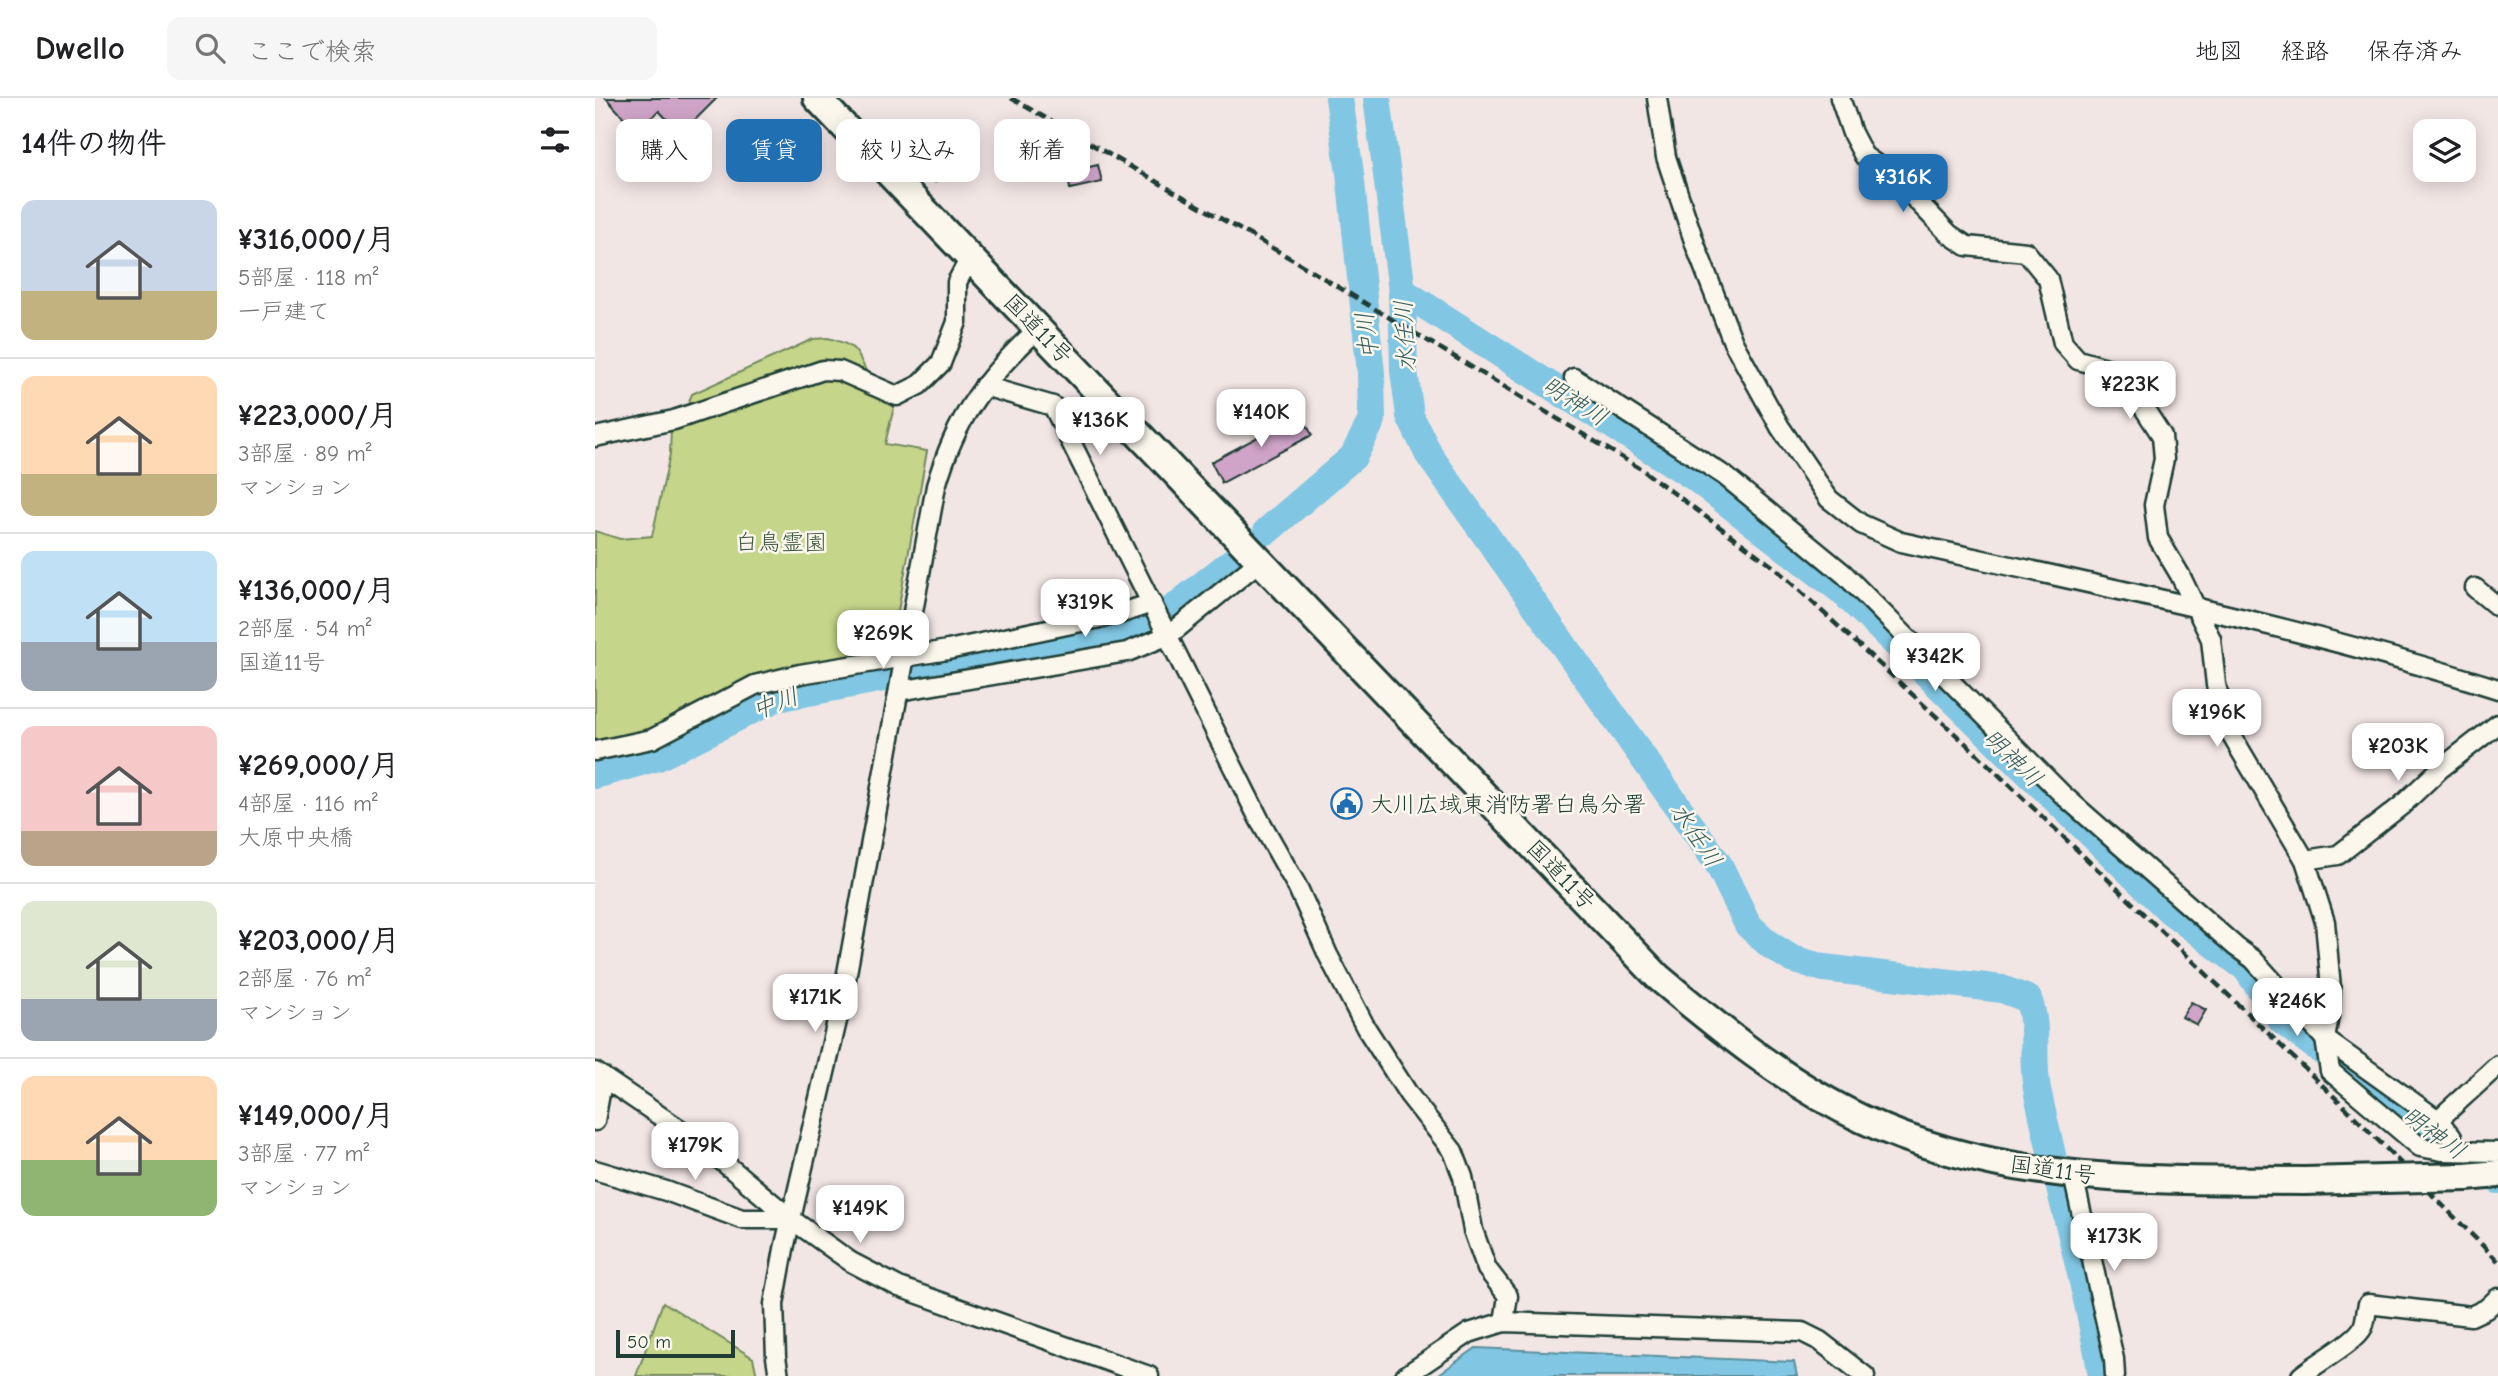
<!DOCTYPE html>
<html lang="ja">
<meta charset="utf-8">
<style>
body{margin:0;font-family:"Comic Neue","Klee One",sans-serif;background:#f6f6f6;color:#202124;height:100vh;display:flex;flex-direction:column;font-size:26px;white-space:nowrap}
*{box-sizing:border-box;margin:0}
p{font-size:23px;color:#757577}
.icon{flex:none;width:38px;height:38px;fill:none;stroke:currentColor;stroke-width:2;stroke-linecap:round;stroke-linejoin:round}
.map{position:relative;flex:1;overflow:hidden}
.sheet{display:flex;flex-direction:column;background:#fff;width:595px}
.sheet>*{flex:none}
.banner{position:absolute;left:21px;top:21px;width:665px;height:63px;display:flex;gap:14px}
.fabs{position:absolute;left:1818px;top:21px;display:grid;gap:14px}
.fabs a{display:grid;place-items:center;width:63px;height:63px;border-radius:14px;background:#fff;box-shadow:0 4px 18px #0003;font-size:35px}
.scale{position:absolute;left:21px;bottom:18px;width:119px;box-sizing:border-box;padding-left:7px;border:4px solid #1f3d34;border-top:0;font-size:19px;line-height:24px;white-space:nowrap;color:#1f3d34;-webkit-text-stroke:5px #fbf7ec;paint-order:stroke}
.price{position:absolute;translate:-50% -60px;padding:0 16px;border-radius:14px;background:#fff;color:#222;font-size:23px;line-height:46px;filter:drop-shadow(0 2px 4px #0008)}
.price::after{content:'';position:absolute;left:50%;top:42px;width:21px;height:16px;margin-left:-10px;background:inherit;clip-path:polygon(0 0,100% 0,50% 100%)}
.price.selected{background:#1f6fb2;color:#fff}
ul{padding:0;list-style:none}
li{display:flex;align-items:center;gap:21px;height:175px;padding:0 21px}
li+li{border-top:2px solid #e0e0e0}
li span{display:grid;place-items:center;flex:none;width:196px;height:140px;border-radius:14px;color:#555}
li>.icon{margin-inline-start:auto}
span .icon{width:84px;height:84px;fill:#fffc;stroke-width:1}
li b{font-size:30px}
h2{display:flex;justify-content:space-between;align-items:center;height:84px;padding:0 21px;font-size:30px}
.chip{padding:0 24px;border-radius:14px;background:#fff;box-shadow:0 4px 18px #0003;font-size:24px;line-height:63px}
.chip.selected{background:#1f6fb2;color:#fff}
header{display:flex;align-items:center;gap:42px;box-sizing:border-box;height:98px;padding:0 35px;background:#fff;border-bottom:2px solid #e0e0e0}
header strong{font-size:33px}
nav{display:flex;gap:38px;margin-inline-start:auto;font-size:24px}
.search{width:490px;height:63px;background:#f6f6f6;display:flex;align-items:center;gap:18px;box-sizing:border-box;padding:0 24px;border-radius:14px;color:#757577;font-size:26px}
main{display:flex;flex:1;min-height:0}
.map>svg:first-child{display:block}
</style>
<header>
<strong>Dwello</strong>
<div class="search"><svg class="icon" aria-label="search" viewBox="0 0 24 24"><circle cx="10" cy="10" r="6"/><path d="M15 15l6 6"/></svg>ここで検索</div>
<nav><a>地図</a><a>経路</a><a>保存済み</a></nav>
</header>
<main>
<section class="sheet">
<h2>14件の物件<svg class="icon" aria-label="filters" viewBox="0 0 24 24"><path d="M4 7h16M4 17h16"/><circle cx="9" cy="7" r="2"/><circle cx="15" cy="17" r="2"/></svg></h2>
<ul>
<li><span style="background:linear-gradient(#c9d6e8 65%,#c2b280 0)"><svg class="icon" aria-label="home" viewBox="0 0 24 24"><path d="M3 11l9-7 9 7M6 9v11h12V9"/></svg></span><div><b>¥316,000/月</b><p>5部屋 · 118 m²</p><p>一戸建て</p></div></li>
<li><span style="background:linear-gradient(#ffd9b3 70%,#c2b280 0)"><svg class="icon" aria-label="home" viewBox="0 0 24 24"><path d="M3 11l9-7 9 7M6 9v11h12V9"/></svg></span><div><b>¥223,000/月</b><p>3部屋 · 89 m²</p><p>マンション</p></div></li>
<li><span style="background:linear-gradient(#bfe0f5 65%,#9aa5b1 0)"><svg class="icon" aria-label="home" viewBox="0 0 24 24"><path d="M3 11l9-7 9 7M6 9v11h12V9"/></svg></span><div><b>¥136,000/月</b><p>2部屋 · 54 m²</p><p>国道11号</p></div></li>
<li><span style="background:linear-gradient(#f6c9c9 75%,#b9a48a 0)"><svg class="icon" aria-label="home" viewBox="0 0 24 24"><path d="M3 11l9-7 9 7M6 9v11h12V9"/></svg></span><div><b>¥269,000/月</b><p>4部屋 · 116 m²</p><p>大原中央橋</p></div></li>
<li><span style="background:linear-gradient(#dfe7d0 70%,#9aa5b1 0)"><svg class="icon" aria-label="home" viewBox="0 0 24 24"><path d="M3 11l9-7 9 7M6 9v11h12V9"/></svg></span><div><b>¥203,000/月</b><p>2部屋 · 76 m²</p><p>マンション</p></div></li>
<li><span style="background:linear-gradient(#ffd9b3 60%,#8fb573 0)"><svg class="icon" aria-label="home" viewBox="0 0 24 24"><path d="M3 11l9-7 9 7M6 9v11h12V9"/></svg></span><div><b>¥149,000/月</b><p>3部屋 · 77 m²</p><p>マンション</p></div></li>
</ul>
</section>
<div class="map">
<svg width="1903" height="1278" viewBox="0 0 1903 1278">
<rect width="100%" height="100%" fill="#f2e6e5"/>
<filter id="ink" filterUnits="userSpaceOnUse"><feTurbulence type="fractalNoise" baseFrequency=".0143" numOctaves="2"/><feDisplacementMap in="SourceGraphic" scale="14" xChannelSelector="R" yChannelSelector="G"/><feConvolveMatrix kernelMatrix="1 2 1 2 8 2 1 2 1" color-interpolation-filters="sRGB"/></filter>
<g filter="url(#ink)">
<!-- green -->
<g fill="#c5d589" stroke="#72895e" stroke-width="2">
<path d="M233,240C264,248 261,253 274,279C279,290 291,300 299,309L290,346L332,353L295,557L174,574L69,633L0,649V433L25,441L57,438L75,356L76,329L85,327L97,296L218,241Z"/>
<polygon points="68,1204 158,1260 162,1278 41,1278"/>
</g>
<!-- water -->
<polygon fill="#81c6e2" stroke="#5a8f9c" stroke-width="2" points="881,1250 1199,1264 1202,1278 845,1278 844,1276"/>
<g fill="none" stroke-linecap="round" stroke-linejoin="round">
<!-- river -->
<g stroke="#81c6e2" stroke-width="28">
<path d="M782,0L807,193L809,273L815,318L834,357L1124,767L1153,827L1175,847L1197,861L1229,870L1407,891L1433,901C1444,929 1436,961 1442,991C1462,1087 1491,1181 1507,1278"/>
<polyline points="807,193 1099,379 1248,494 1574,812 1651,870 1687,923 1829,1030 1903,1082"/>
<polyline points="672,433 758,359 777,322 776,275 755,75 744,0"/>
<polyline points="0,677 63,659 181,600 332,572 449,546 535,535 575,513 638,463"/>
</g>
</g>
<!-- building -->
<g fill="#cfa4c8" stroke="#1f3d34" stroke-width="2">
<polygon points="11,0 122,0 86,36 64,13 41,33"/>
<polygon points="314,21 359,65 340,84 295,40"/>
<polygon points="445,47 446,52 460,48 467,74 439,82 430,52"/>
<polygon points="503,67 507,84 475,91 472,74"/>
<polygon points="706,316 717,337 627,385 616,364"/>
<polygon points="1596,904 1611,912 1602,927 1587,919"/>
</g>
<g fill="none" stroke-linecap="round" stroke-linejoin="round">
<defs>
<g id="minor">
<path d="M1062,0L1071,59L1101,149L1138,244L1185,329L1234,401L1266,426L1306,444C1506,488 1708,529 1903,591"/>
<polyline points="1245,0 1257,35 1269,58 1298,78 1354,136 1372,148 1431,154 1453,181 1468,245 1483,262 1515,271 1536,290 1567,338 1569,361 1559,407 1563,440 1585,477 1616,541 1621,587 1631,628 1710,762 1730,824 1736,890 1735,912 1701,912"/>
<polyline points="979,280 1130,378 1249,476 1468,697 1641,849 1658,861 1730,941 1843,1022 1857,1039"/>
<polyline points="389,288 458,308 664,721 703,790 733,857 771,930 814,997 858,1053 868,1079 878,1132 892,1171 913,1198 909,1224"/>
<polyline points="0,339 79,322 228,272 245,273 302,298 324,287 346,265 362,224 362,184 375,160"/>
<polyline points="1880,490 1903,509"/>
<polyline points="304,593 532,554 574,537 666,462"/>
<polyline points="0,653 57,641 160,587 205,576 353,552 524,516 557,505"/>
<polyline points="1710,762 1743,757 1806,708 1845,671 1903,626"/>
<polyline points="1735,912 1730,941 1735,973 1825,1049 1847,1053 1903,1054"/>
<polyline points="0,974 108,1047 196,1121 256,1164 304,1189 554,1278"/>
<polyline points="1843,1022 1903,967"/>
<polyline points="0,1023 8,979"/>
<polyline points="0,1072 71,1093 147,1121 196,1121"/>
<polyline points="1478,1077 1519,1261 1520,1278"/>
<path d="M184,1278L181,1259L179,1206L189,1151L248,897L341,388C361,319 390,280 443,231"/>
<polyline points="810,1278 874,1235 909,1224 1207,1234 1225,1243 1270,1278"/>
<path d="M1706,1278C1721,1265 1761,1244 1768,1229C1771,1222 1771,1213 1773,1206L1876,1218L1891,1211L1903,1200"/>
</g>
<g id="highway">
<path d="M222,0L1063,879C1126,932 1191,985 1267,1021C1405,1087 1560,1082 1709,1083"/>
<polyline points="1871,1079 1903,1076"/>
</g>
</defs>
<!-- minor casing -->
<use href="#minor" stroke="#1f3d34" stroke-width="23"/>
<!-- highway casing -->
<use href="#highway" stroke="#1f3d34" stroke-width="32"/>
<!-- minor -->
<use href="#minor" stroke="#fbf7ec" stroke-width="18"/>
<!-- highway -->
<use href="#highway" stroke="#fbf7ec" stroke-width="26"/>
<!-- rail -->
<polyline stroke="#1f3d34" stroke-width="4.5" stroke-dasharray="10 5" stroke-linecap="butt" points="416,0 700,163 1046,371 1179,469 1381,655 1751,1010 1903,1163"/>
<defs>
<polyline id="highway-bridge" points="1709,1083 1871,1079"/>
</defs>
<!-- highway-bridge casing -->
<use href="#highway-bridge" stroke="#1f3d34" stroke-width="32" stroke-linecap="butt"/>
<!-- highway-bridge -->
<use href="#highway-bridge" stroke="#fbf7ec" stroke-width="26"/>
</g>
</g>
<!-- icons -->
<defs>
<symbol id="civic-ring" viewBox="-11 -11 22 22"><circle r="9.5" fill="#fbf7ec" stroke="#1f6fb2" stroke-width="1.5"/><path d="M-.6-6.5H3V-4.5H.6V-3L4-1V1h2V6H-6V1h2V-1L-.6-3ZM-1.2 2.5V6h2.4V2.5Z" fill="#1f6fb2"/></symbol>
</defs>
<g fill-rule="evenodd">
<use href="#civic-ring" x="734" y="688" width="35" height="35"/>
</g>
<g text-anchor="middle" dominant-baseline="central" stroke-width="5" stroke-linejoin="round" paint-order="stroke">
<!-- street labels -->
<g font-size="23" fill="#1f3d34" stroke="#fbf7ec">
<text transform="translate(443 231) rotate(46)">国道11号</text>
<text transform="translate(966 777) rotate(46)">国道11号</text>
<text transform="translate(1458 1072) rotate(8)">国道11号</text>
</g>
<!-- park labels -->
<g font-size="23" fill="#405b45" stroke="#fbf7ec">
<text x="186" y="444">白鳥霊園</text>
</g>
<!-- poi labels -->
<g font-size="23" fill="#1f3d34" stroke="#fbf7ec" text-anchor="start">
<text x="775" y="706">大川広域東消防署白鳥分署</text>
</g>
<!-- water labels -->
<g font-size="24" font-style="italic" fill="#385f60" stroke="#fbf7ec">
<text transform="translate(772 238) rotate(-97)">中川</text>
<text transform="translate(810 238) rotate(-93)">水任川</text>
<text transform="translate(980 303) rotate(32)">明神川</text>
<text transform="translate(180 605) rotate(-20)">中川</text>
<text transform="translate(1418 660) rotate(44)">明神川</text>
<text transform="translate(1101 737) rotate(56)">水任川</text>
<text transform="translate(1839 1035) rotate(36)">明神川</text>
</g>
</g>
</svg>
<div class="fabs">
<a><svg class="icon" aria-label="layers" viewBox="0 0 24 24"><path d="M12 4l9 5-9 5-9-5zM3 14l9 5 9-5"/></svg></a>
</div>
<div class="scale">50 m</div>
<b class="price selected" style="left:1308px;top:116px">¥316K</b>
<b class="price" style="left:1535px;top:323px">¥223K</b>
<b class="price" style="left:666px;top:351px">¥140K</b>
<b class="price" style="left:505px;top:359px">¥136K</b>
<b class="price" style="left:490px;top:541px">¥319K</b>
<b class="price" style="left:288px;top:572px">¥269K</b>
<b class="price" style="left:1340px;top:595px">¥342K</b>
<b class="price" style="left:1622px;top:651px">¥196K</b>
<b class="price" style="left:1803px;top:685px">¥203K</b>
<b class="price" style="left:220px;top:936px">¥171K</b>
<b class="price" style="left:1702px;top:940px">¥246K</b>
<b class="price" style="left:100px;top:1084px">¥179K</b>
<b class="price" style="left:265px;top:1147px">¥149K</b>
<b class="price" style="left:1519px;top:1175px">¥173K</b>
<div class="banner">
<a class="chip">購入</a>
<a class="chip selected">賃貸</a>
<a class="chip">絞り込み</a>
<a class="chip">新着</a>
</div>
</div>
</main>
